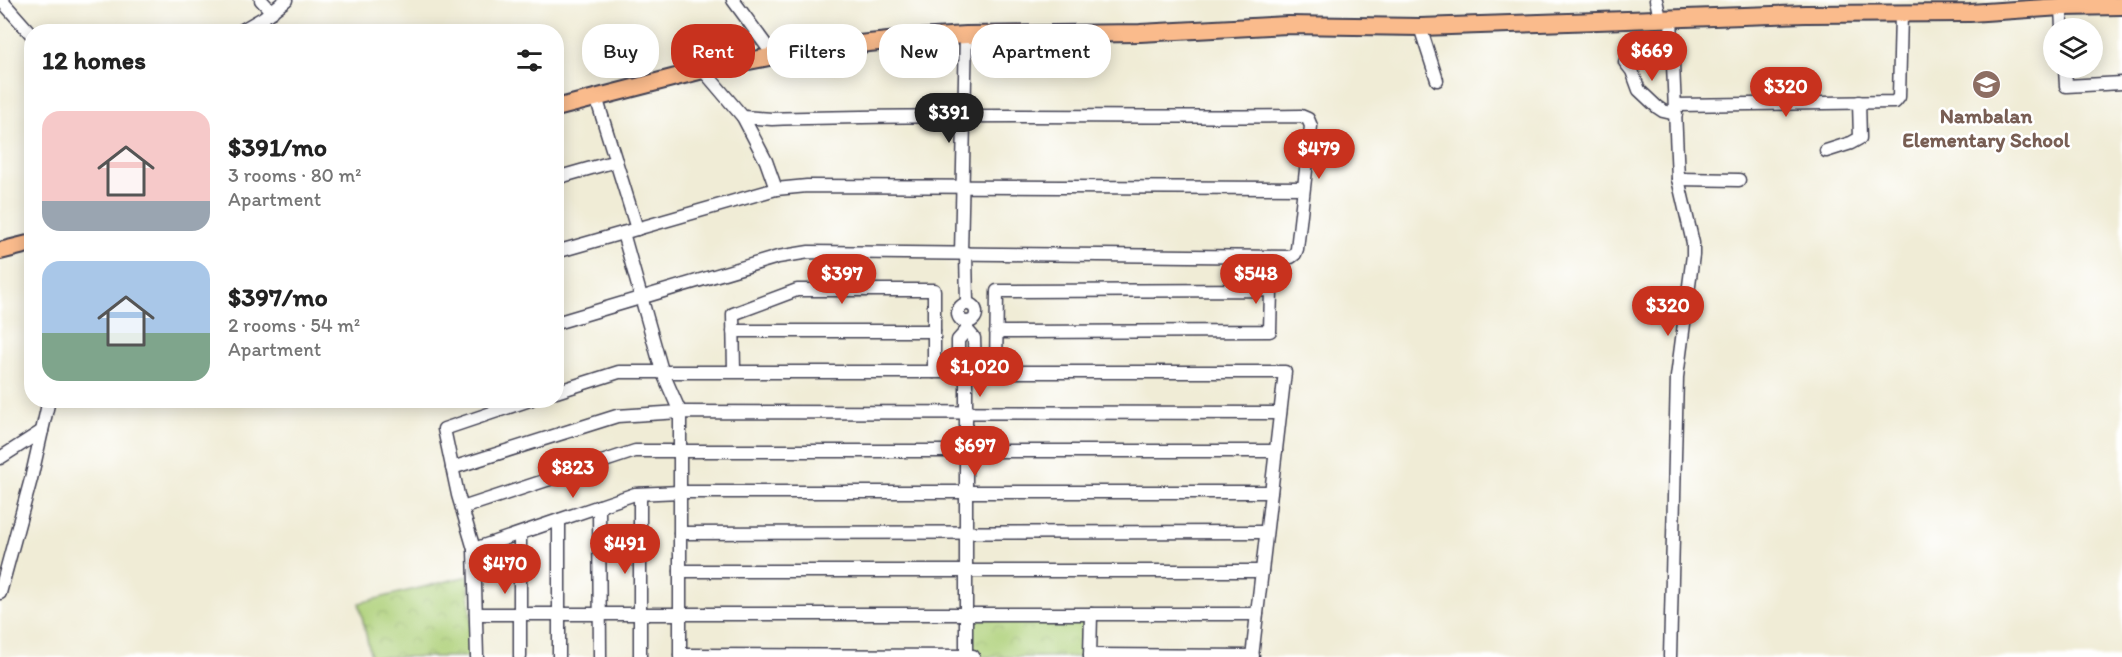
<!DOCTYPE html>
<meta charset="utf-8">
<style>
body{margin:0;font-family:Itim,sans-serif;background:#f2f2f2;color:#222;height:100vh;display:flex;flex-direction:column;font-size:22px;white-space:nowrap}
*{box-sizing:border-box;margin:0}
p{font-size:20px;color:#767676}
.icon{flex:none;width:33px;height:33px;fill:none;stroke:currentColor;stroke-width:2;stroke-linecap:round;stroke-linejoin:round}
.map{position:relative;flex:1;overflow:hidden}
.drawer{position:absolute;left:24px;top:24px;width:540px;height:384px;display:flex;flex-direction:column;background:#fff;border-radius:24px;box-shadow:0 3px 15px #0003}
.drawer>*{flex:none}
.top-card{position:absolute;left:582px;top:24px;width:570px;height:54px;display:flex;gap:12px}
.controls{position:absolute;left:2043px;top:18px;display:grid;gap:12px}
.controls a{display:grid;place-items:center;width:60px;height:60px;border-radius:50%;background:#fff;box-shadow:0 3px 15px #0003;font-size:30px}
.price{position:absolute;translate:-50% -51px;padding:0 14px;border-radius:21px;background:#c8321e;color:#fff;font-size:20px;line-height:39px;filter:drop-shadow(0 2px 3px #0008)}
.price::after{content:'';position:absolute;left:50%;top:36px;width:18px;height:14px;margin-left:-9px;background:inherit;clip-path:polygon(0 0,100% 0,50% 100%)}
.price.active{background:#222;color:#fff}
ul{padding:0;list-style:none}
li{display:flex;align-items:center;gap:18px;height:150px;padding:0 18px}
li span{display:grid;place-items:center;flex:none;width:168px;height:120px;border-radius:18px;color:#555}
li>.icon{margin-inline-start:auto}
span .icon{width:72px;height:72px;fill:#fffc;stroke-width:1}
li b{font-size:26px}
h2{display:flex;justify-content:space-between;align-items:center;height:72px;padding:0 18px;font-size:26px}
.pill{padding:0 21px;border-radius:24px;background:#fff;box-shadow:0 3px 15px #0003;font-size:21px;line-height:54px}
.pill.active{background:#c8321e;color:#fff}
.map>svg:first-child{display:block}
</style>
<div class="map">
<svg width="2122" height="657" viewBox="0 0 2122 657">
<defs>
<pattern id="park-crowns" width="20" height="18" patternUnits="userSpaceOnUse" patternTransform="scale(1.5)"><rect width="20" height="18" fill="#aed079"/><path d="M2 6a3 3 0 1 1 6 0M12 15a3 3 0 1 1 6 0" fill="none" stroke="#95b26a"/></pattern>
</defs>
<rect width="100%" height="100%" fill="#fff"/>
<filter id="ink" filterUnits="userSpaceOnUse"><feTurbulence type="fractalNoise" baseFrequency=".0167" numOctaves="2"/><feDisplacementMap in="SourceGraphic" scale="12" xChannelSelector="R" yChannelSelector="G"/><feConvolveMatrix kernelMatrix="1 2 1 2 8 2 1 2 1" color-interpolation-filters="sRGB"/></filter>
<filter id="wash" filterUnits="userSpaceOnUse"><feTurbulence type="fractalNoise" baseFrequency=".008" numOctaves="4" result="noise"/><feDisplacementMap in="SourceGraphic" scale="24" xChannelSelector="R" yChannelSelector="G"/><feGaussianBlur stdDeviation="1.35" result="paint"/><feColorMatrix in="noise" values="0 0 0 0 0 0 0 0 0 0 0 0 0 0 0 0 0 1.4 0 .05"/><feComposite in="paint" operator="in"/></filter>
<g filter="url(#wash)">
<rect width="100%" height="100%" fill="#f0ecd6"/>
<!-- park -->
<g fill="url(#park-crowns)" stroke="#68795a" stroke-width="1.5">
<polygon points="468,576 474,657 371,657 359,603"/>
<polygon points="1088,618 1087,657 970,657 970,619"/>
</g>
</g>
<g filter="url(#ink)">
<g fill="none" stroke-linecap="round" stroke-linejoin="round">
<defs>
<g id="minor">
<polyline points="1,0 32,35"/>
<polyline points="261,0 272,12"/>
<polyline points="733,0 774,56"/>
<polyline points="1656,0 1660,18"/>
<polyline points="2061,7 2062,28"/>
<polyline points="1420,27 1437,80"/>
<polyline points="239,32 263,18 286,0"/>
<polyline points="1625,62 1632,71 1639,90 1657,107 1663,111 1676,114"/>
<polyline points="2065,68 2066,86 2122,83"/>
<polyline points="703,70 743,117"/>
<polyline points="596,97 637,229"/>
<polyline points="1676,105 1895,102 1899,97 1901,14"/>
<polyline points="1826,151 1851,143 1860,138 1859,102"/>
<polyline points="556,178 616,161"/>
<polyline points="1678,179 1739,180"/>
<polyline points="623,233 662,371 680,412 680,657"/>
<polyline points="556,252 776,189 807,186 1303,188"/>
<polyline points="961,253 966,35"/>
<polyline points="966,253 967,303"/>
<circle cx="967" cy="313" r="9"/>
<polyline points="967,322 967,330 974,338 975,372"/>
<path d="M556,323L778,257L809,252L1291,257L1295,254L1297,249L1311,126L1308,119L1301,116C1125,118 949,113 772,119L743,117L766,161L776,189"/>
<polyline points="733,331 934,331"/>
<polyline points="734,371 733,314 797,290 934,290 934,372"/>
<polyline points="958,372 958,340 967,330"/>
<polyline points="966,372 966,657"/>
<polyline points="996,372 997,291 1271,290 1270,331 996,332"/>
<polyline points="556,392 619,372 1285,372 1252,657"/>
<polyline points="0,458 42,431"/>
<polyline points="452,468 617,416 680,412 1280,413"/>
<polyline points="599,506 600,657"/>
<polyline points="462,508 635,451 1276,451"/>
<polyline points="680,533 1266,532"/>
<polyline points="520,534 520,657"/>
<polyline points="474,549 635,494 680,492 1271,492"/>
<polyline points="680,571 1262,571"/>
<polyline points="0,593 31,479 49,400"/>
<polyline points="476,614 1257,614"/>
<polyline points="680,655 973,656"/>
<polyline points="1090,655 1253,656"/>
<polyline points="477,657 474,549 458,495 444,429 530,400"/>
<polyline points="559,657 559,520"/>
<polyline points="640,657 640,494"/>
<polyline points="1090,657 1091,614"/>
<polyline points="1670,657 1677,377 1693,255 1693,243 1678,179 1671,18"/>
</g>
<g id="highway">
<polyline points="556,108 703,70 774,56 849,45 918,38 966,35 1140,33 1288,25 1420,27 1805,14 1970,13 2061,7 2122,6"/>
<polyline points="0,251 32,243"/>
</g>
</defs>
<!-- minor casing -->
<use href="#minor" stroke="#414052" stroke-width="15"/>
<!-- highway casing -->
<use href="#highway" stroke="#414052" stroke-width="20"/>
<!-- minor -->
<use href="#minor" stroke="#fff" stroke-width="12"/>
<!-- highway -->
<use href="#highway" stroke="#fabb8c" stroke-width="16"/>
</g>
</g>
<!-- icons -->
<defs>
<symbol id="school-disc" viewBox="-11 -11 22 22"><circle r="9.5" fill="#8d6e63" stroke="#fff"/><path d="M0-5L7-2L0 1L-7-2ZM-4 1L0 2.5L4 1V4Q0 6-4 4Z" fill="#fff"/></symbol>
</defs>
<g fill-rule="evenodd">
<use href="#school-disc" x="1970" y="68" width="33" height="33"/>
</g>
<g text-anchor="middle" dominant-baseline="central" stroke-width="5" stroke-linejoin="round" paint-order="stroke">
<!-- education labels -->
<g font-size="21" font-weight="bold" fill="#785e54" stroke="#fff">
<text x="1986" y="115">Nambalan<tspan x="1986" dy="24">Elementary School</tspan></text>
</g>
</g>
</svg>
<div class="controls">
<a><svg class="icon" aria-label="layers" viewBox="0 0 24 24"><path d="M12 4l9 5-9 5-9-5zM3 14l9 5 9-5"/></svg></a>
</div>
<b class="price" style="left:1652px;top:82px">$669</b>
<b class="price" style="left:1786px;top:118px">$320</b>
<b class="price active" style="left:949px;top:144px">$391</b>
<b class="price" style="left:1319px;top:180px">$479</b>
<b class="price" style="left:842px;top:305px">$397</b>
<b class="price" style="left:1256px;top:305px">$548</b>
<b class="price" style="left:1668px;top:337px">$320</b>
<b class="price" style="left:980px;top:398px">$1,020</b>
<b class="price" style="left:975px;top:477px">$697</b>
<b class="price" style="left:573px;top:499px">$823</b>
<b class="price" style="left:625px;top:575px">$491</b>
<b class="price" style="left:505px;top:595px">$470</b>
<div class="top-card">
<a class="pill">Buy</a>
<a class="pill active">Rent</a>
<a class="pill">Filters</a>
<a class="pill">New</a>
<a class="pill">Apartment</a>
</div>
<section class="drawer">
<h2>12 homes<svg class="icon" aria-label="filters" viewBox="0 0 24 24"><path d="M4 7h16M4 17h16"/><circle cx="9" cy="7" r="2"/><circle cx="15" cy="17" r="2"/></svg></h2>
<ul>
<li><span style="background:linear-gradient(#f6c9c9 75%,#9aa5b1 0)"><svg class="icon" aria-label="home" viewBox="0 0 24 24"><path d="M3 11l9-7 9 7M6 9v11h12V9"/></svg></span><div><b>$391/mo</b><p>3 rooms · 80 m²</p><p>Apartment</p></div></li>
<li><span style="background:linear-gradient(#a9c7e8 60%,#7fa58c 0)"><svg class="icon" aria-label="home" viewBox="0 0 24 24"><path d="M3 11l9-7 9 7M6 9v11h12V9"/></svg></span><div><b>$397/mo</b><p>2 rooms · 54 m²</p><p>Apartment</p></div></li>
</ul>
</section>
</div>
